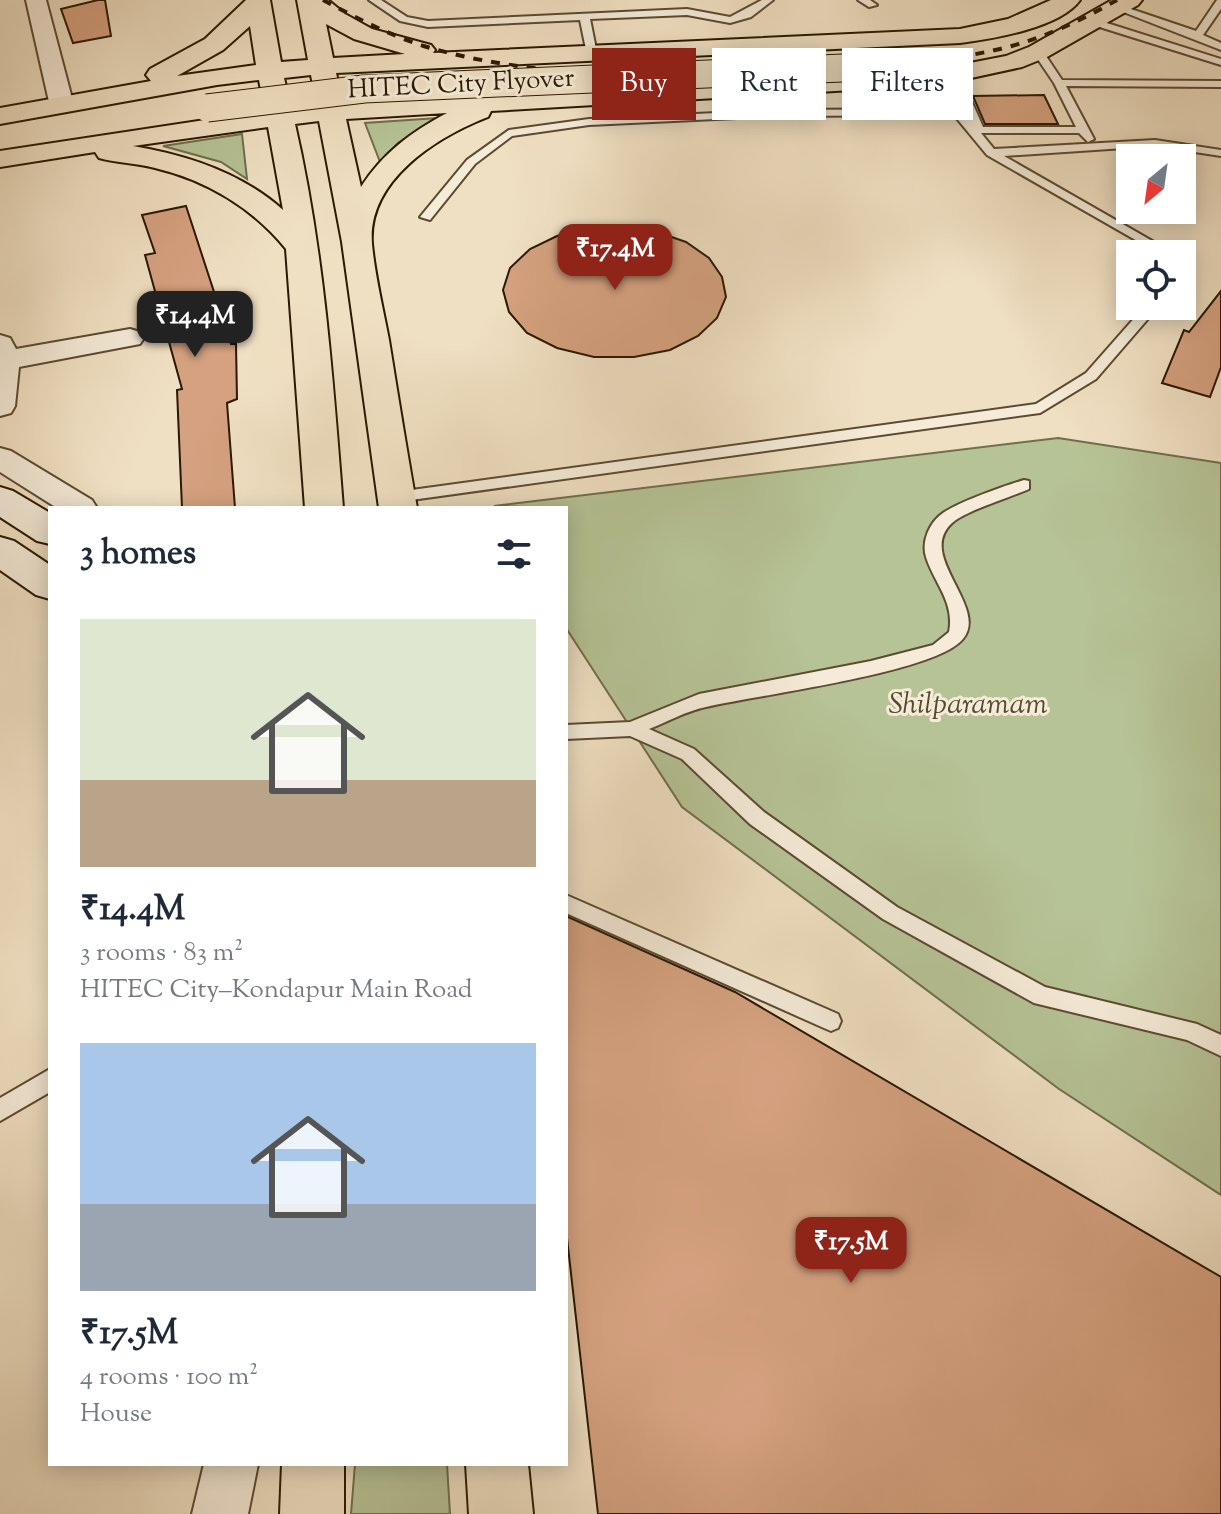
<!DOCTYPE html>
<meta charset="utf-8">
<style>
body{margin:0;font-family:"Sorts Mill Goudy",serif;background:#f2f2f3;color:#1f2937;height:100vh;display:flex;flex-direction:column;font-size:30px;white-space:nowrap}
*{box-sizing:border-box;margin:0}
p{font-size:26px;color:#747a83}
.icon{flex:none;width:44px;height:44px;fill:none;stroke:currentColor;stroke-width:2;stroke-linecap:round;stroke-linejoin:round}
.map{position:relative;flex:1;overflow:hidden}
.details{position:absolute;left:48px;top:506px;width:520px;height:960px;display:flex;flex-direction:column;background:#fff;border-radius:0px;box-shadow:0 4px 20px #0003}
.details>*{flex:none}
.top-card{position:absolute;left:592px;top:48px;width:508px;height:72px;display:flex;gap:16px}
.needle{width:52px;rotate:209deg}
.fabs{position:absolute;left:1116px;top:144px;display:grid;gap:16px}
.fabs a{display:grid;place-items:center;width:80px;height:80px;border-radius:0px;background:#fff;box-shadow:0 4px 20px #0003;font-size:40px}
.price{position:absolute;translate:-50% -68px;padding:0 18px;border-radius:16px;background:#8f2418;color:#fff;font-size:26px;line-height:52px;filter:drop-shadow(0 2px 4px #0008)}
.price::after{content:'';position:absolute;left:50%;top:48px;width:24px;height:18px;margin-left:-12px;background:inherit;clip-path:polygon(0 0,100% 0,50% 100%)}
.price.selected{background:#222;color:#fff}
ul{padding:0;list-style:none}
li{display:grid;align-content:center;gap:16px;height:424px;padding:0 32px}
li span{display:grid;place-items:center;height:248px;border-radius:0px;color:#555}
li>.icon{margin-inline-start:auto}
span .icon{width:144px;height:144px;fill:#fffc;stroke-width:1}
li b{font-size:34px}
h2{display:flex;justify-content:space-between;align-items:center;height:96px;padding:0 32px;font-size:34px}
.tag{padding:0 28px;border-radius:0px;background:#fff;box-shadow:0 4px 20px #0003;font-size:28px;line-height:72px}
.tag.selected{background:#8f2418;color:#fff}
.map>svg:first-child{display:block}
</style>
<div class="map">
<svg width="1221" height="1514" viewBox="0 0 1221 1514">
<rect width="100%" height="100%" fill="#f0e0c3"/>
<filter id="stains"><feTurbulence type="fractalNoise" baseFrequency=".0025" numOctaves="4"/><feColorMatrix values="0 0 0 0 .2 0 0 0 0 .09 0 0 0 0 .02 0 0 0 .5 -.17"/></filter>
<radialGradient id="worn" r=".72"><stop offset=".6" stop-color="#630" stop-opacity="0"/><stop offset="1" stop-color="#630" stop-opacity=".3"/></radialGradient>
<!-- green -->
<g fill="#b6c396" stroke="#706e4b" stroke-width="2">
<polygon points="438,118 398,143 380,162 365,123"/>
<polygon points="242,134 247,179 221,162 163,146"/>
<polygon points="1058,438 1221,463 1221,1195 1059,1089 682,807 566,628 566,508 494,506"/>
<polygon points="355,1464 447,1464 450,1514 351,1514"/>
</g>
<!-- building -->
<g fill="#d5a180" stroke="#2a1800" stroke-width="2">
<polygon points="98,0 105,0 111,36 73,43 61,9"/>
<polygon points="1044,95 1058,124 985,124 973,96"/>
<polygon points="186,206 231,344 236,344 237,399 227,403 235,508 182,508 177,390 182,389 145,255 155,253 142,215"/>
<polygon points="625,227 657,232 686,242 709,258 722,277 726,297 717,318 698,336 670,350 634,357 594,357 557,348 527,333 509,312 503,290 510,268 530,249 557,236 591,228"/>
<polygon points="1221,291 1221,367 1210,397 1162,383 1184,330 1189,332"/>
<polygon points="566,916 735,992 1221,1277 1221,1514 598,1514 566,1229"/>
</g>
<g fill="none" stroke-linecap="round" stroke-linejoin="round">
<defs>
<g id="lane">
<polygon points="369,0 381,0 407,17 428,21 687,9 730,17 762,0 773,0 751,17 730,23 687,15 590,19 597,54 592,57 587,54 580,20 428,27 400,21"/>
<polygon points="858,0 870,0 877,5 869,7"/>
<polygon points="1217,0 1221,0 1221,9 1203,35 1221,43 1221,50 1113,8 1122,6 1196,31"/>
<polygon points="1094,19 1221,59 1221,65 1090,24 1089,22"/>
<polygon points="1038,49 1042,50 1062,80 1221,81 1221,87 1066,86 1094,139 1088,142 1079,133 981,133 994,149 1155,140 1221,150 1221,156 1155,146 1004,156 1175,254 1160,254 987,155 954,115 778,116 589,125 512,136 475,164 430,220 420,217 467,160 509,130 589,119 778,110 950,109 934,77 939,74 944,77 969,119 950,75 955,72 960,75 983,127 1076,127 1054,83 1033,52"/>
<polygon points="1145,306 1159,306 1096,379 1040,413 397,502 389,497 397,492 1036,404 1086,373"/>
<path d="M1024,480L1029,481V489C1011,497 965,511 952,523C915,556 991,608 962,640C933,673 757,695 706,707C686,711 667,722 649,729L694,749L764,812L897,907L1045,987L1197,1024L1221,1035V1056L1187,1040L1034,1003L883,919L750,824L682,759L630,736L566,739V725L630,722L699,694L871,661L933,645L949,632C955,602 934,583 926,557C921,541 930,522 943,513C959,502 1004,486 1024,480Z"/>
<polygon points="566,895 838,1014 841,1021 838,1028 831,1031 824,1028 566,913"/>
<polygon points="50,1069 50,1092 0,1121 0,1098"/>
</g>
<g id="street">
<polygon points="26,0 46,0 74,106 70,111 54,111 50,106"/>
<polygon points="130,329 140,332 144,338 140,344 19,367 15,406 11,413 0,416 0,335 10,338 16,349"/>
<polygon points="0,448 11,451 92,500 97,508 57,508 0,472"/>
<polygon points="204,1464 258,1464 248,1514 192,1514"/>
</g>
<g id="secondary">
<polygon points="0,487 13,491 50,513 50,544 37,541 0,517"/>
<polygon points="0,537 14,541 50,565 50,599 36,595 0,570"/>
</g>
<g id="primary">
<path d="M246,0H270L281,62L308,60L297,0H328L345,14L372,29L431,45L435,50L433,53L960,29L1008,19L1051,0H1080C1060,28 992,39 960,43L336,73L343,103L939,69L1006,56L1029,47L1112,0H1142L1138,5L1047,57L1022,67L939,85L491,111L488,117C437,137 367,180 372,244C375,276 383,308 389,340C398,396 407,452 417,508H379L342,242L319,121L295,124C324,250 333,380 343,508H305L286,249C253,208 206,180 155,168C136,163 117,163 99,158L95,152L0,167V151L265,111L259,80L217,85L0,124V108L151,81L146,75L150,69L205,39ZM326,24L354,39L405,54L333,58ZM250,26L256,65L177,76L223,50ZM311,75L317,106L291,108L284,78ZM447,113C411,132 383,153 361,187L346,119ZM268,127L283,210C242,173 187,155 133,146Z"/>
<polygon points="282,1464 344,1464 344,1514 280,1514"/>
<polygon points="466,1464 528,1464 533,1514 469,1514"/>
</g>
</defs>
<!-- lane casing -->
<use href="#lane" stroke="#5c4a31" stroke-width="4"/>
<!-- street casing -->
<use href="#street" stroke="#5c4a31" stroke-width="4"/>
<!-- secondary casing -->
<use href="#secondary" stroke="#2a1800" stroke-width="4"/>
<!-- primary casing -->
<use href="#primary" stroke="#2a1800" stroke-width="4"/>
<!-- lane -->
<use href="#lane" fill="#f5ebd8" fill-rule="evenodd"/>
<!-- street -->
<use href="#street" fill="#f5ebd8" fill-rule="evenodd"/>
<!-- secondary -->
<use href="#secondary" fill="#f5ebd8" fill-rule="evenodd"/>
<!-- primary -->
<use href="#primary" fill="#f0e0c3" fill-rule="evenodd"/>
<!-- rail -->
<path stroke="#2a1800" stroke-width="4" stroke-dasharray="9 9" stroke-linecap="butt" d="M323,0C359,19 394,38 434,49C550,81 670,75 789,70C860,67 931,65 1000,49C1042,39 1080,21 1117,0"/>
<defs>
<polyline id="primary-bridge" points="207,108 364,89 935,64"/>
</defs>
<!-- primary-bridge casing -->
<use href="#primary-bridge" stroke="#2a1800" stroke-width="29" stroke-linecap="butt"/>
<!-- primary-bridge -->
<use href="#primary-bridge" stroke="#f0e0c3" stroke-width="27"/>
</g>
<g text-anchor="middle" dominant-baseline="central" stroke-width="6" stroke-linejoin="round" paint-order="stroke">
<!-- far-street labels -->
<g font-size="26" fill="#2a1800" stroke="#f5ebd8">
<text transform="translate(461 85) rotate(-3)">HITEC City Flyover</text>
</g>
<!-- park labels -->
<g font-size="30" font-style="italic" fill="#544b2d" stroke="#f5ebd8">
<text x="968" y="705">Shilparamam</text>
</g>
</g>
<rect width="100%" height="100%" filter="url(#stains)"/>
<rect width="100%" height="100%" fill="url(#worn)"/>
</svg>
<div class="fabs">
<a><svg class="needle" viewBox="-14 -14 28 28"><path d="M0-13l5 13h-10z" fill="#e53935"/><path d="M0 13l5-13h-10z" fill="#747a83"/></svg></a>
<a><svg class="icon" aria-label="locate" viewBox="0 0 24 24"><circle cx="12" cy="12" r="6"/><path d="M12 2v4M12 18v4M2 12h4M18 12h4"/></svg></a>
</div>
<b class="price" style="left:615px;top:292px">₹17.4M</b>
<b class="price selected" style="left:195px;top:359px">₹14.4M</b>
<b class="price" style="left:851px;top:1285px">₹17.5M</b>
<div class="top-card">
<a class="tag selected">Buy</a>
<a class="tag">Rent</a>
<a class="tag">Filters</a>
</div>
<section class="details">
<h2>3 homes<svg class="icon" aria-label="filters" viewBox="0 0 24 24"><path d="M4 7h16M4 17h16"/><circle cx="9" cy="7" r="2"/><circle cx="15" cy="17" r="2"/></svg></h2>
<ul>
<li><span style="background:linear-gradient(#dfe7d0 65%,#b9a48a 0)"><svg class="icon" aria-label="home" viewBox="0 0 24 24"><path d="M3 11l9-7 9 7M6 9v11h12V9"/></svg></span><div><b>₹14.4M</b><p>3 rooms · 83 m²</p><p>HITEC City–Kondapur Main Road</p></div></li>
<li><span style="background:linear-gradient(#a9c7e8 65%,#9aa5b1 0)"><svg class="icon" aria-label="home" viewBox="0 0 24 24"><path d="M3 11l9-7 9 7M6 9v11h12V9"/></svg></span><div><b>₹17.5M</b><p>4 rooms · 100 m²</p><p>House</p></div></li>
</ul>
</section>
</div>
